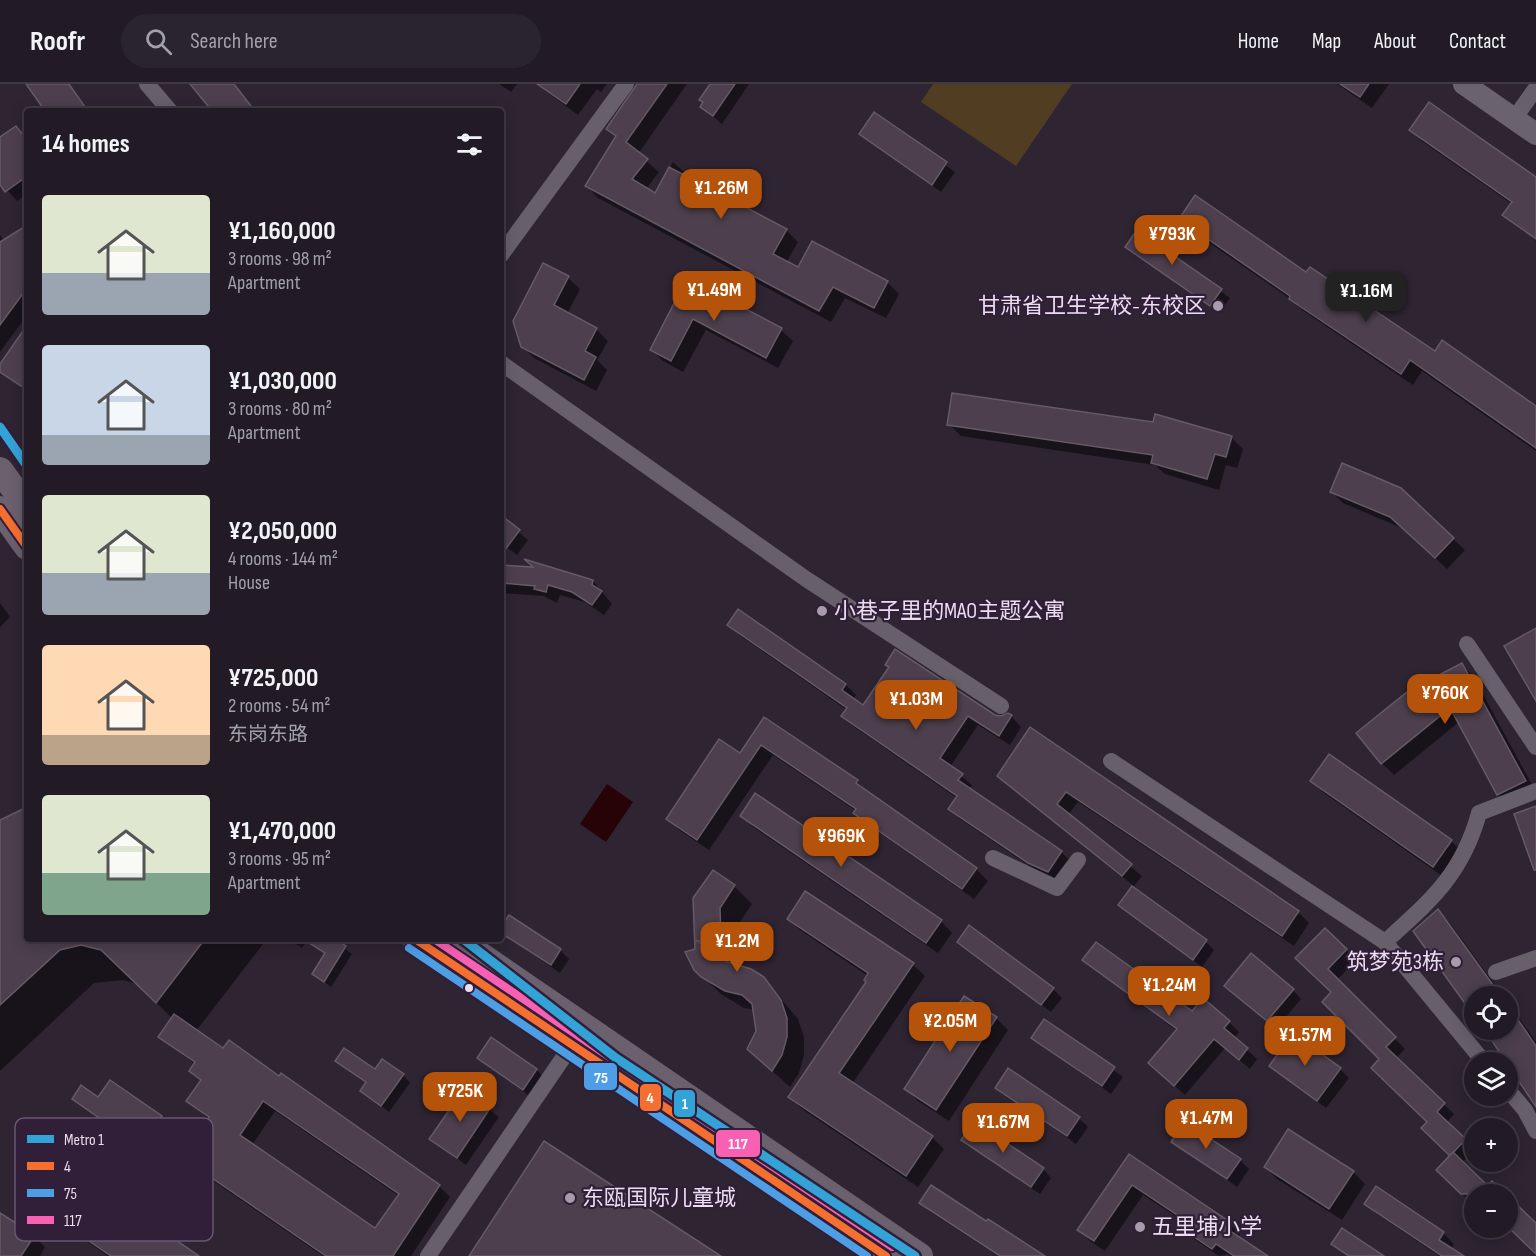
<!DOCTYPE html>
<meta charset="utf-8">
<style>
body{margin:0;font-family:"Sofia Sans Condensed","Noto Sans SC",sans-serif;background:#2a242e;color:#f1f3f6;height:100vh;display:flex;flex-direction:column;font-size:22px;white-space:nowrap}
*{box-sizing:border-box;margin:0}
p{font-size:20px;color:#a2a1a7}
.icon{flex:none;width:33px;height:33px;fill:none;stroke:currentColor;stroke-width:2;stroke-linecap:round;stroke-linejoin:round}
.map{position:relative;flex:1;overflow:hidden}
.panel{position:absolute;left:24px;top:24px;width:480px;height:834px;display:flex;flex-direction:column;background:#221b26;border-radius:6px;box-shadow:0 3px 15px #0003,0 0 0 2px #3f3943}
.panel>*{flex:none}
.fabs{position:absolute;left:1464px;top:902px;display:grid;gap:12px}
.fabs a{display:grid;place-items:center;width:54px;height:54px;border-radius:50%;background:#221b26;box-shadow:0 3px 15px #0003,0 0 0 2px #3f3943;font-size:30px}
.price{position:absolute;translate:-50% -51px;padding:0 14px;border-radius:12px;background:#b45309;color:#fff;font-size:20px;line-height:39px;filter:drop-shadow(0 2px 3px #0008)}
.price::after{content:'';position:absolute;left:50%;top:36px;width:18px;height:14px;margin-left:-9px;background:inherit;clip-path:polygon(0 0,100% 0,50% 100%)}
.price.active{background:#222;color:#fff}
ul{padding:0;list-style:none}
li{display:flex;align-items:center;gap:18px;height:150px;padding:0 18px}
li span{display:grid;place-items:center;flex:none;width:168px;height:120px;border-radius:6px;color:#555}
li>.icon{margin-inline-start:auto}
span .icon{width:72px;height:72px;fill:#fffc;stroke-width:1}
li b{font-size:26px}
h2{display:flex;justify-content:space-between;align-items:center;height:72px;padding:0 18px;font-size:26px}
header{display:flex;align-items:center;gap:36px;box-sizing:border-box;height:84px;padding:0 30px;background:#221b26;border-bottom:2px solid #3f3943}
header strong{font-size:28px}
nav{display:flex;gap:33px;margin-inline-start:auto;font-size:21px}
.search{width:420px;height:54px;background:#2a242e;display:flex;align-items:center;gap:15px;box-sizing:border-box;padding:0 21px;border-radius:33px;color:#a2a1a7;font-size:22px}
.map>svg:first-child{display:block}
</style>
<header>
<strong>Roofr</strong>
<div class="search"><svg class="icon" aria-label="search" viewBox="0 0 24 24"><circle cx="10" cy="10" r="6"/><path d="M15 15l6 6"/></svg>Search here</div>
<nav><a>Home</a><a>Map</a><a>About</a><a>Contact</a></nav>
</header>
<div class="map">
<svg width="1536" height="1172" viewBox="0 0 1536 1172">
<rect width="100%" height="100%" fill="#2e2432"/>
<!-- green -->
<polygon fill="#513d21" points="933,0 1072,0 1016,82 921,18"/>
<!-- water -->
<polygon fill="#270308" points="607,700 633,718 606,758 580,740"/>
<!-- shadow -->
<g fill="#0007" fill-rule="evenodd">
<polygon points="27,0 70,0 89,27 47,27"/>
<polygon points="192,0 234,0 256,27 214,27"/>
<polygon points="499,0 517,0 511,8"/>
<polygon points="536,0 607,0 601,8 597,5 578,31"/>
<polygon points="639,0 687,0 638,70 659,88 646,105 656,111 673,78 684,88 684,93 786,146 798,158 786,179 798,185 887,198 899,210 886,234 845,214 831,238 598,114 587,102 617,54 608,45"/>
<polygon points="711,0 749,0 722,40 702,23"/>
<polygon points="1337,0 1389,0 1372,24"/>
<polygon points="874,30 955,88 941,108 861,50"/>
<polygon points="16,43 27,55 27,110 17,117 0,98 0,55"/>
<polygon points="1411,46 1536,95 1536,157 1504,131 1512,120 1423,58"/>
<polygon points="501,87 505,90 506,112 501,119"/>
<polygon points="1180,135 1307,191 1435,269 1534,323 1536,320 1536,367 1422,287 1413,301 1302,226 1292,216 1192,147"/>
<polygon points="27,143 27,231 0,268 0,151 4,157"/>
<polygon points="1158,153 1166,162 1163,166 1230,214 1219,229 1127,162"/>
<polygon points="544,181 568,194 580,205 567,230 596,245 608,257 597,276 607,286 596,307 534,274 522,262"/>
<polygon points="688,196 781,246 793,257 778,284 706,246 683,288 663,277 651,265"/>
<polygon points="27,243 27,308 0,287"/>
<polygon points="949,340 1231,353 1243,365 1237,384 1226,381 1219,406 1165,390 1155,381 961,352"/>
<polygon points="1332,408 1453,455 1465,466 1447,485 1404,445 1343,419"/>
<polygon points="501,433 528,456 517,471 501,459"/>
<polygon points="501,482 593,497 612,520 604,531 585,518 560,511 557,519 544,512 501,509"/>
<polygon points="0,519 10,533 0,543"/>
<polygon points="738,527 846,601 856,611 853,616 863,623 1001,634 1008,631 1011,632 1021,643 1010,661 978,641 950,683 972,701 969,705 1061,768 1072,778 1058,797 1040,789 960,735 950,725 957,714 853,642 843,632 847,626 739,551 729,541"/>
<polygon points="1461,580 1473,592 1536,708 1510,722 1498,710 1459,638 1394,691 1382,679 1418,604"/>
<polygon points="765,635 857,698 869,709 976,785 988,797 974,815 867,740 856,727 773,671 709,766 679,746 668,734 740,671"/>
<polygon points="1031,645 1298,828 1309,839 1294,862 1078,718 1068,731 1142,792 1134,802 1010,703 999,692"/>
<polygon points="1312,697 1451,757 1463,768 1445,794 1324,709"/>
<path d="M27,725V855H267L196,947L439,1102L450,1113L411,1172H323L194,1084L183,1073L209,1035L188,1017L202,998L191,987L195,980L160,953L173,935L137,900L123,896L94,899L0,987V738ZM275,1027L399,1112L376,1146L252,1061Z"/>
<polygon points="742,732 941,837 952,849 938,869 753,743"/>
<polygon points="713,788 734,802 752,820 737,842 738,873 720,874 763,894 798,935 804,953 804,971 799,989 790,1003 748,965 757,948 755,926 744,924 721,910 695,885 695,815"/>
<polygon points="1120,821 1206,858 1214,866 1202,883"/>
<polygon points="1438,827 1450,839 1503,912 1474,912 1474,929 1415,847"/>
<polygon points="509,834 560,866 569,875 560,889 501,848"/>
<polygon points="789,834 913,881 925,892 852,1000 932,1053 944,1065 918,1103 802,1025 790,1013 867,898 868,892 800,846"/>
<polygon points="1325,846 1356,876 1337,896 1405,965 1396,974 1454,1030 1446,1039 1474,1066 1462,1079 1487,1103 1504,1110 1474,1110 1474,1121 1438,1086 1451,1072 1429,1038 1333,908 1298,874"/>
<polygon points="288,855 332,855 352,870 331,903 314,890 326,870 306,858 302,864"/>
<polygon points="959,857 1053,905 1062,914 1051,928"/>
<polygon points="1084,876 1192,929 1229,938 1239,948 1234,954 1257,975 1250,985 1225,964 1185,1011 1160,989 1177,947"/>
<polygon points="1293,906 1301,915 1276,945 1235,910"/>
<polygon points="1508,918 1536,958 1536,1020 1486,945 1508,945"/>
<polygon points="996,934 1008,946 949,1037 918,1017 906,1005"/>
<polygon points="1045,937 1123,993 1111,1010 1033,954"/>
<polygon points="479,974 536,986 545,994 532,1014"/>
<polygon points="337,977 403,991 410,999 389,1028 362,1007 367,999"/>
<polygon points="1271,982 1340,985 1349,994 1326,1024"/>
<polygon points="997,1004 1079,1034 1088,1043 1076,1060"/>
<polygon points="464,1007 499,1033 466,1081 431,1055"/>
<polygon points="74,1015 161,1033 170,1042 150,1070"/>
<polygon points="963,1056 1043,1085 1051,1094 1040,1110"/>
<polygon points="1173,1057 1240,1076 1249,1085 1237,1103"/>
<polygon points="1129,1072 1229,1139 1240,1150 1238,1154 1265,1172 1231,1172 1227,1170 1219,1172 1191,1153 1180,1142 1183,1137 1143,1111 1105,1167 1090,1157 1079,1146"/>
<polygon points="1265,1083 1353,1088 1365,1100 1342,1136 1277,1095"/>
<polygon points="24,1094 196,1172 108,1172 39,1124 27,1113 34,1103"/>
<polygon points="1376,1104 1443,1149 1454,1160 1451,1165 1461,1172 1439,1172 1377,1130 1366,1119"/>
<polygon points="921,1119 986,1139 1042,1172 998,1172 930,1128"/>
<polygon points="0,1139 34,1152 45,1163 40,1172 0,1172"/>
</g>
<!-- building -->
<g fill="#4d3f4d" stroke="#655a65" stroke-width="1.5" fill-rule="evenodd">
<polygon points="26,0 69,0 88,27 45,27"/>
<polygon points="190,0 234,0 255,27 212,27"/>
<polygon points="537,0 580,0 566,20"/>
<polygon points="637,0 667,0 626,58 648,75 632,95 655,109 669,83 787,145 773,170 798,183 812,157 888,197 874,224 833,203 819,227 585,102 616,52 606,45"/>
<polygon points="710,0 735,0 713,32 700,23 703,18 699,16"/>
<polygon points="1340,0 1369,0 1360,13"/>
<polygon points="1429,18 1536,93 1536,155 1502,131 1512,118 1409,46"/>
<polygon points="874,28 947,78 932,101 859,50"/>
<polygon points="16,42 27,56 27,92 5,108 0,101 0,53"/>
<polygon points="1195,111 1306,188 1310,183 1435,267 1442,256 1536,322 1536,364 1410,276 1401,290 1289,215 1290,212 1179,135"/>
<polygon points="1141,140 1159,152 1154,158 1222,205 1210,222 1125,163"/>
<polygon points="27,141 27,204 0,241 0,158"/>
<polygon points="543,179 569,192 554,221 597,244 585,267 596,273 584,296 521,263 513,237"/>
<polygon points="687,194 782,244 766,274 693,235 671,277 650,266"/>
<polygon points="27,241 27,306 0,288 0,280"/>
<polygon points="952,309 1153,338 1155,330 1232,352 1226,373 1215,370 1207,395 1151,379 1153,371 947,341"/>
<polygon points="1342,379 1401,404 1454,454 1435,474 1390,433 1330,408"/>
<polygon points="501,431 520,446 501,471"/>
<polygon points="524,475 593,496 592,501 602,507 592,521 572,508 548,501 546,508 534,505 535,502 501,499 501,481 533,483"/>
<polygon points="738,525 846,600 842,606 863,621 889,583 885,581 895,565 995,631 1001,632 1008,629 1012,631 999,652 968,632 940,674 963,690 958,696 1062,767 1048,788 1028,779 948,725 957,712 841,632 847,624 727,541"/>
<polygon points="1536,544 1536,617 1504,562"/>
<polygon points="1462,579 1526,697 1497,711 1450,624 1381,680 1356,649 1417,600 1418,602"/>
<polygon points="764,633 858,696 856,699 977,784 962,805 853,729 856,725 761,661 697,756 666,735 719,655 740,669"/>
<polygon points="1030,643 1299,827 1282,852 1066,708 1057,720 1132,780 1122,792 997,692"/>
<polygon points="1329,670 1452,756 1433,783 1310,697"/>
<polygon points="755,709 942,836 926,859 740,732"/>
<polygon points="1536,722 1536,786 1534,786 1514,730"/>
<polygon points="27,723 27,855 205,855 156,919 101,866 81,861 60,866 0,921 0,736"/>
<polygon points="713,786 735,801 720,824 721,856 697,857 728,878 751,885 764,893 781,916 787,934 787,953 782,971 772,987 747,965 756,947 752,920 742,911 725,907 701,893 694,886 685,868 695,865 693,814"/>
<polygon points="1132,802 1207,856 1193,876 1118,821"/>
<polygon points="805,807 914,879 839,989 933,1052 906,1092 788,1013 866,898 864,896 868,889 787,835"/>
<polygon points="1438,825 1501,912 1474,912 1474,932 1413,847"/>
<polygon points="509,831 561,865 551,881 501,849 501,843"/>
<polygon points="969,841 1054,904 1041,921 957,858"/>
<polygon points="1325,844 1347,865 1328,885 1396,953 1386,963 1445,1019 1437,1028 1466,1055 1450,1072 1421,1044 1427,1038 1371,984 1379,975 1322,918 1331,908 1295,874"/>
<polygon points="303,855 335,855 346,862 324,898 312,890 325,869"/>
<polygon points="1096,858 1192,927 1203,914 1230,937 1224,944 1248,964 1239,976 1214,955 1174,1002 1148,979 1177,945 1082,876"/>
<polygon points="1251,869 1294,905 1267,937 1224,902"/>
<polygon points="964,912 997,933 936,1026 904,1005"/>
<polygon points="1508,921 1536,962 1536,1023 1484,945 1508,945"/>
<path d="M174,930L223,964L229,956L279,992L281,989L440,1101L393,1172H326L181,1073L209,1033L186,1017L201,996L189,987L195,978L158,953ZM263,1017L399,1110L375,1144L240,1051Z"/>
<polygon points="1044,935 1115,983 1102,1002 1031,954"/>
<polygon points="1293,949 1341,984 1317,1017 1269,982"/>
<polygon points="491,953 537,985 523,1006 477,974"/>
<polygon points="344,964 375,985 382,975 404,990 381,1022 360,1007 366,998 335,977"/>
<polygon points="1008,984 1080,1033 1067,1052 995,1004"/>
<polygon points="110,996 162,1032 141,1063 72,1015 81,1001 98,1013"/>
<polygon points="464,1005 491,1023 457,1074 429,1055"/>
<polygon points="974,1037 1044,1084 1031,1103 961,1056"/>
<polygon points="1184,1037 1241,1075 1227,1095 1171,1058"/>
<polygon points="1288,1045 1354,1087 1329,1125 1264,1083"/>
<polygon points="544,1057 721,1172 469,1172"/>
<polygon points="43,1064 199,1172 111,1172 25,1113 33,1102 22,1094"/>
<polygon points="1453,1068 1487,1101 1492,1097 1506,1110 1461,1110 1436,1086"/>
<polygon points="1129,1070 1230,1138 1226,1144 1268,1172 1234,1172 1216,1160 1212,1165 1178,1142 1183,1135 1132,1101 1094,1157 1077,1146"/>
<polygon points="931,1101 986,1137 988,1135 1045,1172 1000,1172 919,1119"/>
<polygon points="1376,1102 1444,1148 1439,1156 1464,1172 1442,1172 1364,1120"/>
<polygon points="1508,1112 1536,1139 1536,1170 1508,1143"/>
<polygon points="0,1129 35,1151 21,1172 0,1172"/>
<polygon points="1342,1144 1384,1172 1349,1172 1331,1160"/>
</g>
<g fill="none" stroke-linecap="round" stroke-linejoin="round">
<!-- street -->
<g stroke="#67606a" stroke-width="16">
<polyline points="147,0 170,27"/>
<polyline points="1514,35 1536,4"/>
<polyline points="501,171 626,0"/>
<polyline points="501,279 806,495 1001,622"/>
<polyline points="1467,560 1536,663"/>
<polyline points="1111,677 1385,858 1484,978"/>
<polyline points="993,774 1057,804 1078,776"/>
<path d="M1385,858C1430,817 1462,791 1479,729L1536,707"/>
<polyline points="1496,888 1536,874"/>
<polyline points="1508,1006 1525,1026 1536,1047"/>
<polyline points="428,1172 578,952"/>
</g>
<!-- secondary -->
<polyline stroke="#6a636e" stroke-width="22" points="1464,0 1536,50"/>
<!-- primary -->
<g stroke="#6a606e" stroke-width="26">
<polyline points="0,386 27,423"/>
<polyline points="0,425 27,463"/>
<polyline points="415,855 886,1172"/>
<polyline points="457,855 920,1172"/>
</g>
<defs>
<g id="bus-1">
<polyline points="0,425 27,463"/>
<polyline points="415,855 886,1172"/>
</g>
<polyline id="bus-2" points="409,864 867,1172"/>
<polyline id="bus-3" points="434,855 892,1163"/>
</defs>
<!-- bus-1 casing -->
<use href="#bus-1" stroke="#311e38" stroke-width="12"/>
<!-- bus-2 casing -->
<use href="#bus-2" stroke="#311e38" stroke-width="12"/>
<!-- bus-3 casing -->
<use href="#bus-3" stroke="#311e38" stroke-width="12"/>
<!-- bus-1 -->
<use href="#bus-1" stroke="#f46f30" stroke-width="8"/>
<!-- bus-2 -->
<use href="#bus-2" stroke="#4d9ee5" stroke-width="8"/>
<!-- bus-3 -->
<use href="#bus-3" stroke="#f860b3" stroke-width="8"/>
<defs>
<g id="metro-1">
<polyline points="0,343 27,382"/>
<polyline points="463,855 616,974 915,1172"/>
</g>
</defs>
<!-- metro-1 casing -->
<use href="#metro-1" stroke="#311e38" stroke-width="14"/>
<!-- metro-1 -->
<use href="#metro-1" stroke="#33a2d7" stroke-width="9"/>
</g>
<!-- markers -->
<g fill="#a89cac" stroke="#311e38" stroke-width="2">
<circle cx="1218" cy="222" r="6"/>
<circle cx="822" cy="527" r="6"/>
<circle cx="1456" cy="878" r="6"/>
<circle cx="570" cy="1114" r="6"/>
<circle cx="1140" cy="1143" r="6"/>
</g>
<circle fill="#e9ddee" stroke="#311e38" stroke-width="2" cx="469" cy="904" r="5"/>
<g text-anchor="middle" dominant-baseline="central" stroke-width="4.5" stroke-linejoin="round" paint-order="stroke">
<!-- poi labels -->
<g font-size="22" fill="#e9ddee" stroke="#311e38" text-anchor="start">
<text x="1206" y="222" text-anchor="end">甘肃省卫生学校-东校区</text>
<text x="834" y="527">小巷子里的MAO主题公寓</text>
<text x="1444" y="878" text-anchor="end">筑梦苑3栋</text>
<text x="582" y="1114">东瓯国际儿童城</text>
<text x="1152" y="1143">五里埔小学</text>
</g>
</g>
<!-- legend -->
<rect x="15" y="1034" width="198" height="123" rx="9" fill="#311e38" stroke="#68576f" stroke-width="1.5"/>
<rect x="27" y="1051" width="27" height="8" fill="#33a2d7"/>
<rect x="27" y="1078" width="27" height="8" fill="#f46f30"/>
<rect x="27" y="1105" width="27" height="8" fill="#4d9ee5"/>
<rect x="27" y="1132" width="27" height="8" fill="#f860b3"/>
<g font-size="16" fill="#e9ddee">
<text x="64" y="1061">Metro 1</text>
<text x="64" y="1088">4</text>
<text x="64" y="1115">75</text>
<text x="64" y="1142">117</text>
</g>
<g stroke="#311e38" stroke-width="2">
<rect x="583" y="978" width="35" height="29" rx="6" fill="#4d9ee5"/>
<rect x="639" y="999" width="23" height="29" rx="6" fill="#f46f30"/>
<rect x="673" y="1005" width="23" height="29" rx="6" fill="#33a2d7"/>
<rect x="715" y="1045" width="46" height="29" rx="6" fill="#f860b3"/>
</g>
<g font-size="16" text-anchor="middle" font-weight="bold" fill="#fff">
<text x="601" y="999">75</text>
<text x="650" y="1019">4</text>
<text x="685" y="1025">1</text>
<text x="738" y="1065">117</text>
</g>
</svg>
<div class="fabs">
<a><svg class="icon" aria-label="locate" viewBox="0 0 24 24"><circle cx="12" cy="12" r="6"/><path d="M12 2v4M12 18v4M2 12h4M18 12h4"/></svg></a>
<a><svg class="icon" aria-label="layers" viewBox="0 0 24 24"><path d="M12 4l9 5-9 5-9-5zM3 14l9 5 9-5"/></svg></a>
<a>+</a>
<a>−</a>
</div>
<b class="price" style="left:721px;top:136px">¥1.26M</b>
<b class="price" style="left:1172px;top:182px">¥793K</b>
<b class="price" style="left:714px;top:238px">¥1.49M</b>
<b class="price active" style="left:1366px;top:239px">¥1.16M</b>
<b class="price" style="left:1445px;top:641px">¥760K</b>
<b class="price" style="left:916px;top:647px">¥1.03M</b>
<b class="price" style="left:841px;top:784px">¥969K</b>
<b class="price" style="left:737px;top:889px">¥1.2M</b>
<b class="price" style="left:1169px;top:933px">¥1.24M</b>
<b class="price" style="left:950px;top:969px">¥2.05M</b>
<b class="price" style="left:1305px;top:983px">¥1.57M</b>
<b class="price" style="left:460px;top:1039px">¥725K</b>
<b class="price" style="left:1206px;top:1066px">¥1.47M</b>
<b class="price" style="left:1003px;top:1070px">¥1.67M</b>
<section class="panel">
<h2>14 homes<svg class="icon" aria-label="filters" viewBox="0 0 24 24"><path d="M4 7h16M4 17h16"/><circle cx="9" cy="7" r="2"/><circle cx="15" cy="17" r="2"/></svg></h2>
<ul>
<li><span style="background:linear-gradient(#dfe7d0 65%,#9aa5b1 0)"><svg class="icon" aria-label="home" viewBox="0 0 24 24"><path d="M3 11l9-7 9 7M6 9v11h12V9"/></svg></span><div><b>¥1,160,000</b><p>3 rooms · 98 m²</p><p>Apartment</p></div></li>
<li><span style="background:linear-gradient(#c9d6e8 75%,#9aa5b1 0)"><svg class="icon" aria-label="home" viewBox="0 0 24 24"><path d="M3 11l9-7 9 7M6 9v11h12V9"/></svg></span><div><b>¥1,030,000</b><p>3 rooms · 80 m²</p><p>Apartment</p></div></li>
<li><span style="background:linear-gradient(#dfe7d0 65%,#9aa5b1 0)"><svg class="icon" aria-label="home" viewBox="0 0 24 24"><path d="M3 11l9-7 9 7M6 9v11h12V9"/></svg></span><div><b>¥2,050,000</b><p>4 rooms · 144 m²</p><p>House</p></div></li>
<li><span style="background:linear-gradient(#ffd9b3 75%,#b9a48a 0)"><svg class="icon" aria-label="home" viewBox="0 0 24 24"><path d="M3 11l9-7 9 7M6 9v11h12V9"/></svg></span><div><b>¥725,000</b><p>2 rooms · 54 m²</p><p>东岗东路</p></div></li>
<li><span style="background:linear-gradient(#dfe7d0 65%,#7fa58c 0)"><svg class="icon" aria-label="home" viewBox="0 0 24 24"><path d="M3 11l9-7 9 7M6 9v11h12V9"/></svg></span><div><b>¥1,470,000</b><p>3 rooms · 95 m²</p><p>Apartment</p></div></li>
</ul>
</section>
</div>
